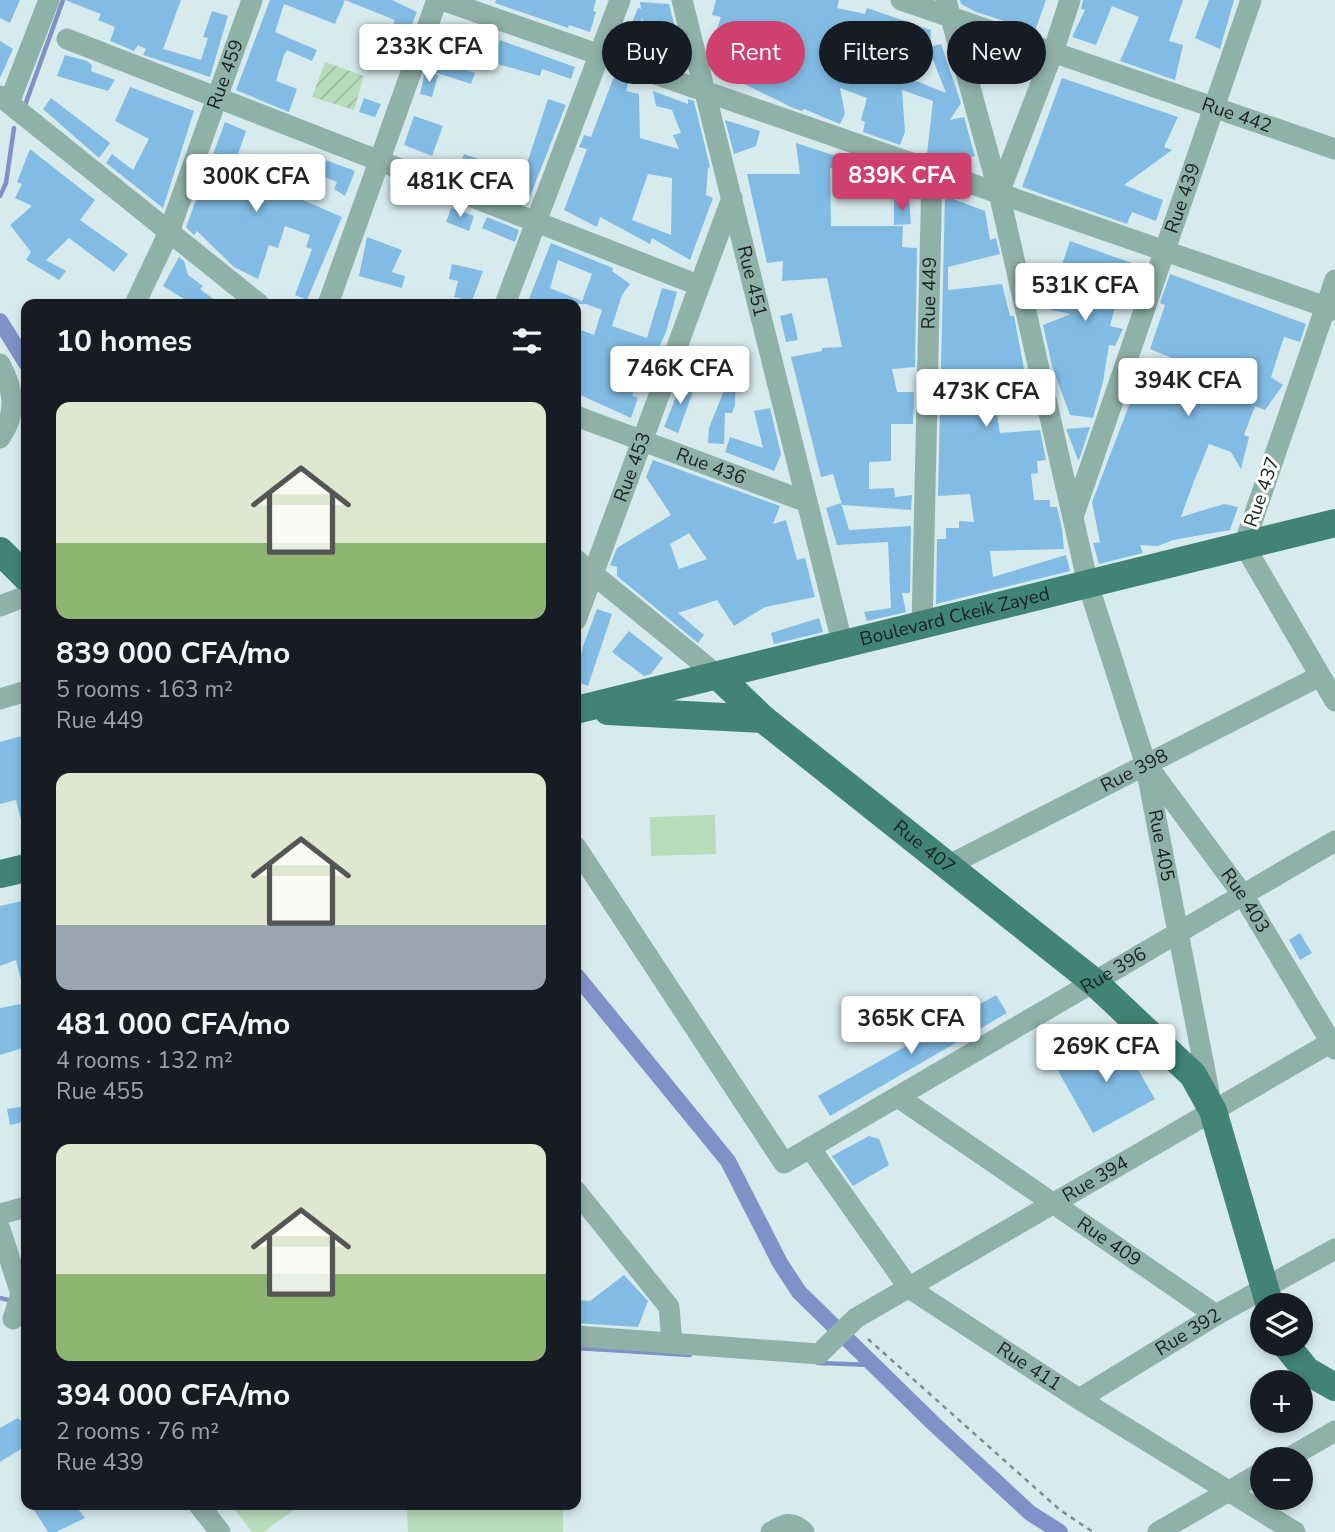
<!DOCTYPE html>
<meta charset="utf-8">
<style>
body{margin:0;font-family:"Nunito Sans",sans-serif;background:#242831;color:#f1f3f6;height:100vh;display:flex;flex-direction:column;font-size:26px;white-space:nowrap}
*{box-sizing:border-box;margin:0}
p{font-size:23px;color:#9ea1a6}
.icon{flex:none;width:38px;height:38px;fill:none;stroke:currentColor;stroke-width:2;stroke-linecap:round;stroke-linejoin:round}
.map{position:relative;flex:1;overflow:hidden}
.drawer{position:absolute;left:21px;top:299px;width:560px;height:1211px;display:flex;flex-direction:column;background:#171b24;border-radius:14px;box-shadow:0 4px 10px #0003}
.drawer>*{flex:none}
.banner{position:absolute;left:602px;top:21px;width:626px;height:63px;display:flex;gap:14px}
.buttons{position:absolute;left:1250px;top:1293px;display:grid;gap:14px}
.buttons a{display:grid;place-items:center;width:63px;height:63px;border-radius:50%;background:#171b24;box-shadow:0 4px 10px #0003;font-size:35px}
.price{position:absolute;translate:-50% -60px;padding:0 16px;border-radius:7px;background:#fff;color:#222;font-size:23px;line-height:46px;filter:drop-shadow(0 2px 4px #0008)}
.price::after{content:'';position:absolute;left:50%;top:42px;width:21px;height:16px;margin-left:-10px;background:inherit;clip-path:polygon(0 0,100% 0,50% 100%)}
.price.on{background:#ce416e;color:#fff}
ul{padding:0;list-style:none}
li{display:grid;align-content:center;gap:14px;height:371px;padding:0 35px}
li span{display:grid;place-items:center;height:217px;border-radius:14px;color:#555}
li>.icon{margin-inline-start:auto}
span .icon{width:126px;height:126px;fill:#fffc;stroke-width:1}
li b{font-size:30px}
h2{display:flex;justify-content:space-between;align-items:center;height:84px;padding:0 35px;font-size:30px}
.tag{padding:0 24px;border-radius:32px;background:#171b24;box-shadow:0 4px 10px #0003;font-size:24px;line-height:63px}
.tag.on{background:#ce416e;color:#fff}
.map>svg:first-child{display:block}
</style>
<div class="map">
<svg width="1335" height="1532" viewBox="0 0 1335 1532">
<defs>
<pattern id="garden-furrows" width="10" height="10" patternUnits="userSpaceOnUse" patternTransform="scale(1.75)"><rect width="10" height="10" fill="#b8dbba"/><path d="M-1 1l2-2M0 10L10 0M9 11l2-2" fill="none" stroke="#9ebca0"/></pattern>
</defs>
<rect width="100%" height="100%" fill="#d7ebee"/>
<!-- garden -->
<polygon fill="url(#garden-furrows)" points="325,62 364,76 354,110 312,97"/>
<!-- pitch -->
<g fill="#b8dbba">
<polygon points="715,815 716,854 651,856 650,817"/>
<polygon points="231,1505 300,1505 264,1532 252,1532"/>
<polygon points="407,1505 563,1505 563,1532 408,1532"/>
</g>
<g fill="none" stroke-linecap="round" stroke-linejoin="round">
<!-- stream -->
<g stroke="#8091c8" stroke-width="4.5">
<polyline points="24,108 63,0"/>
<polyline points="0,196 6,183 14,128"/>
<polyline points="0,1298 13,1301"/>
<polyline points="576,1348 690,1355"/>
<polyline points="818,1363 873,1365"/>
</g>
<!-- canal -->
<g stroke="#8091c8" stroke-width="16">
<polyline points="0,321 26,363"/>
<polyline points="576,975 728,1161 780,1263 799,1292 934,1424 1030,1513 1060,1532"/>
</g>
</g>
<!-- building -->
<g fill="#82bce5" fill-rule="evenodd">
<polygon points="0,0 20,0 10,23 0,18"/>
<polygon points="65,0 181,0 163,49 201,60 208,38 203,37 212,11 228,16 210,77 143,55 146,49 138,45 134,51 110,41 115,27 98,20 101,14"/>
<polygon points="270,0 345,0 335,24 284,4 275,32 317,50 312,61 287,50 284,55 276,81 297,89 289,112 236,90"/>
<polygon points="345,0 392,0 417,12 401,51 385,44 395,20"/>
<polygon points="496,0 596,0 593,11 596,12 590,32 569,25 568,28 495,3"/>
<path d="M716,0H839L837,8L865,14L867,8L931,30L930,47L941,44L961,103L950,120L964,117L975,156L951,163L927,154L933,101L902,90L905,132L900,145L863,132L865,122L861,120L867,98L840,88L845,114L840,124L804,109L802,111L793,108L728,76L733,66L718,64L725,34L716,32L721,17L712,15ZM875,28L902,37L897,53L930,55V52L946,93L899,74L866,57Z"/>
<polygon points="960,0 1046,0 1035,31 976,12 961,4"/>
<polygon points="1083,0 1183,0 1169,41 1183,45 1175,80 1120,61 1139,17 1112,6 1096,45 1072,37 1085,10 1081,9"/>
<polygon points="1209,0 1234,0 1220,49 1195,38"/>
<polygon points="640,2 669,4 685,65 675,67 648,58 642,17 635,51 623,44 638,8 641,9"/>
<polygon points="448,34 463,41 453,66 475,73 471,84 431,71"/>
<polygon points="500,40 575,67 571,79 542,69 540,76 491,62"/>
<polygon points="0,41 13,49 0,78"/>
<polygon points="65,55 87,61 92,65 91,71 115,80 108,91 57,76"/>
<polygon points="425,72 438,75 432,97 420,94"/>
<path d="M615,74L629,79L626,91L639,94L640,138L679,149L673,135L681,133L672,110L656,106L653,91L688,104V99L694,101L710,167L708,168L706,195L713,198L690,260L652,238L650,244L600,217L597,227L564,210L587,149L579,147L584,135L591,137ZM648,174L672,178L671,235L632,220Z"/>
<polygon points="1062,78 1178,117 1164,147 1172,150 1124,185 1163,200 1156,221 1132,212 1127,224 1022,187"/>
<polygon points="130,87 194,111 163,208 106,163 112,154 133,170 149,139 115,121"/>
<polygon points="51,98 110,143 99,158 43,109"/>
<polygon points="364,98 381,104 375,117 359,112"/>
<polygon points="548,99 566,105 527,204 485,187 488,181 458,170 464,154 487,162 486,166 522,179"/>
<polygon points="414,116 443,126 432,156 404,145"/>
<polygon points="725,120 760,131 756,146 734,154"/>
<polygon points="225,122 246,131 234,166 260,175 264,167 279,173 275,188 342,217 307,300 295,295 312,249 306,247 310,235 285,226 278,248 269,245 258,279 234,267 197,231 194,235 186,227"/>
<polygon points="796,143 864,165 861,179 830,168 831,226 903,226 902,247 917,248 915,367 892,369 897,392 914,392 913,424 891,424 891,461 869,462 869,489 894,488 895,497 912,495 911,510 842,505 833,474 821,477 791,357 822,351 822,348 842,347 827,278 782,281 783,261 767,263 747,174 800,174"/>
<polygon points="30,149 95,200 80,220 128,254 114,272 69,238 46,260 66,271 59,280 26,260 31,252 10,225 32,206 15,198 22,184 17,182"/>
<polygon points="326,160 355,171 345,196 334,189 337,182 319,175"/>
<polygon points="945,196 985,211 990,240 996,238 1000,254 948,267 948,290 1002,284 1010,316 1014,316 1032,411 996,408 1000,433 1040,430 1046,460 1037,461 1038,473 1031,474 1034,500 1050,500 1050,507 1057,507 1062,529 1064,549 990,551 993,577 1066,555 1070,571 936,604 937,539 946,539 946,528 959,528 959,521 974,522 970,494 938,496"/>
<polygon points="894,200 909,201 911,224 894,225"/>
<polygon points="451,208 474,216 469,231 446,222"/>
<polygon points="487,217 519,230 515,242 482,228"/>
<polygon points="367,237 402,250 392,272 405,276 402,288 359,276"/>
<polygon points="1070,241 1143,267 1137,285 1122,280 1110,326 1123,329 1115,346 1109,345 1103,382 1093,418 1070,415 1052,366 1043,325 1071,314 1047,309"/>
<path d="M551,243L613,268L612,271L630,284L622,295L612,326L647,338L662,288L677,292L666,332L656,354L649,351L632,396L638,398L631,418L576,393V328L594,335L602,310L586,304H527ZM558,260L592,274L582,301L550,288Z"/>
<polygon points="179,257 184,261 188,275 203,286 200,289 220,304 192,304 163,286"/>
<polygon points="452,264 483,271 472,301 454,297 458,281 449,279"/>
<polygon points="1170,274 1306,324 1300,342 1284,337 1271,377 1283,385 1265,410 1255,406 1244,435 1249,437 1241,469 1231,452 1209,444 1194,481 1181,517 1224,504 1238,507 1230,530 1173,540 1158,546 1140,545 1143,553 1099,564 1093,543 1100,542 1092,502 1138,382 1226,380 1150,349 1165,305 1160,303"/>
<polygon points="792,313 798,340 786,342 780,316"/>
<polygon points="736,360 735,405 732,413 725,413 724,444 708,443 709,428"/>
<polygon points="683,379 696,383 678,433 664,427"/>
<polygon points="770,408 781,454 774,471 725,452 730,437 763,448 754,411"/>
<polygon points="1090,427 1079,460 1078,460 1066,429"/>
<path d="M653,460L780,506L773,524L786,520L797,560L805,558L815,597L765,607L734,626L717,600L678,613L704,635L698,643L617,576V567L610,565L617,548L671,515L646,477ZM689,533L707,559L679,569L670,544Z"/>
<polygon points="841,503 849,530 911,526 910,593 902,593 906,612 867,621 864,612 891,608 888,542 837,545 826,508"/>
<polygon points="597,609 612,614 588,686 576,681 583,646"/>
<polygon points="819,618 823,632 774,644 771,633"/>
<polygon points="629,631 663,658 651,674 644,676 612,652"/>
<polygon points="26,735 26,824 22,824 16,800 0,804 0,742"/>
<polygon points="26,900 26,983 22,984 16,960 0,966 0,906"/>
<polygon points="1300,933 1312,953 1300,960 1289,940"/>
<polygon points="996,995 1007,1013 830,1116 818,1096"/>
<polygon points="26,1003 26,1047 0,1055 0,1008"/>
<polygon points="1118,1035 1155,1099 1093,1133 1057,1069"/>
<polygon points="26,1106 26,1121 10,1125 7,1109"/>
<polygon points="869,1136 879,1139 889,1165 853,1186 832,1156"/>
<polygon points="624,1275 648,1301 638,1327 576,1323 576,1300 590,1301"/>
<polygon points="18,1418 26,1426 26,1446 0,1462 0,1428"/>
<polygon points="31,1505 75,1505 85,1518 56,1532 48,1532"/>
</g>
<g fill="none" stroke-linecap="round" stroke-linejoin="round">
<!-- path -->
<polyline stroke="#7e8c8e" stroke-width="2.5" stroke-dasharray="5 5" stroke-linecap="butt" points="868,1339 1060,1510 1093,1532"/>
<!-- minor -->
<g stroke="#90b1a8" stroke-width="21">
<polyline points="442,0 1335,310"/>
<path id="s1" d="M682,0L843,646"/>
<path id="s2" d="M901,0L1335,149"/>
<path id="s3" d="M946,0L999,193L1088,584L1145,762L1209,1092"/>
<polyline points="67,39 698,285"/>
<polyline points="0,96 259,304"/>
<polyline points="9,103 49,0"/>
<polyline points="999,193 1053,52 1070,0"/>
<polyline points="1335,280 1244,545 1335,701"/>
<path id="s4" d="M135,304L169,232L252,0"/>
<polyline points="328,304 437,0"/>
<polyline points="505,304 620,0"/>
<path d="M0,364C14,391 18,411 0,438"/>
<path id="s5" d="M576,416L807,502"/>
<path id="s6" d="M1074,514L1251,0"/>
<polyline points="576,560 718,676"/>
<polyline points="0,606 26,596"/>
<path id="s7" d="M576,620L732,198"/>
<path id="s8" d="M922,627L932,170"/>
<polyline points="0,699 26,691"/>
<path id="s9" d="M1149,768L1243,895L1335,1049"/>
<path id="s10" d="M576,847L784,1163L1335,841"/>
<path id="s11" d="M949,865L1320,676"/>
<path id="s12" d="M898,1097L1216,1315"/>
<path id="s13" d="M810,1148L909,1288L1079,1399L1295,1532"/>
<polyline points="576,1191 669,1307 672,1343"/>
<polyline points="0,1214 26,1207"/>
<polyline points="0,1229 21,1294 13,1319"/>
<path id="s14" d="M576,1336L819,1354L856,1318L1335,1040"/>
<path id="s15" d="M1079,1399L1216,1315L1335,1249"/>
<polyline points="1285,1460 1335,1431"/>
<polyline points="199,1505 220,1532"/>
<path d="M771,1532C784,1524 792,1520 804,1532"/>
<polyline points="1158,1532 1262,1472"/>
</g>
<!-- major -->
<g stroke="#418374" stroke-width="28">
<polyline points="0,551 26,577"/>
<path id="s16" d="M718,676L763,719L1094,982L1193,1075L1213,1111L1270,1306"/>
<path id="s17" d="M576,710L1335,523"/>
<polyline points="608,711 763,719"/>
<polyline points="0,874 26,868"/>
<polyline points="1285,1344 1307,1371 1335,1387"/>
</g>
</g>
<g text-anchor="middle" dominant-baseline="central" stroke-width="6" stroke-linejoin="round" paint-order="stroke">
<!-- street labels -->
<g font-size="19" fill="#1a2122" stroke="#fff">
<text stroke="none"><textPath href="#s4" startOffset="247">Rue 459</textPath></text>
<text stroke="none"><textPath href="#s2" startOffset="355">Rue 442</textPath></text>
<text stroke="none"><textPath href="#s6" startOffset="334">Rue 439</textPath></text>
<text stroke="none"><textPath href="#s1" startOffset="290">Rue 451</textPath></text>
<text stroke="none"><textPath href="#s8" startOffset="334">Rue 449</textPath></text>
<text stroke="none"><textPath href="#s5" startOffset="144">Rue 436</textPath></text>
<text stroke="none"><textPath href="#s7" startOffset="163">Rue 453</textPath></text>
<text transform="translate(1262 492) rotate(-71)">Rue 437</text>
<text stroke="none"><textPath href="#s17" startOffset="390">Boulevard Ckeik Zayed</textPath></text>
<text stroke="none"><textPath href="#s11" startOffset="208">Rue 398</textPath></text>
<text stroke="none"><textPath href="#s3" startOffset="873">Rue 405</textPath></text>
<text stroke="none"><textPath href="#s16" startOffset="268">Rue 407</textPath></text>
<text stroke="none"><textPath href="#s9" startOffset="164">Rue 403</textPath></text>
<text stroke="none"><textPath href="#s10" startOffset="760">Rue 396</textPath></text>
<text stroke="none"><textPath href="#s14" startOffset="572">Rue 394</textPath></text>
<text stroke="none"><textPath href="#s12" startOffset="256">Rue 409</textPath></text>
<text stroke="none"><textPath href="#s15" startOffset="128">Rue 392</textPath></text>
<text stroke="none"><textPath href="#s13" startOffset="315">Rue 411</textPath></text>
</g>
</g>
</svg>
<div class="buttons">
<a><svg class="icon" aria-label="layers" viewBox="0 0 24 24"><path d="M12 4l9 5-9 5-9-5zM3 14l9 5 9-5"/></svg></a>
<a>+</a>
<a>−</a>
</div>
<b class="price" style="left:429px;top:84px">233K CFA</b>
<b class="price on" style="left:902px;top:213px">839K CFA</b>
<b class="price" style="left:256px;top:214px">300K CFA</b>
<b class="price" style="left:460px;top:219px">481K CFA</b>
<b class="price" style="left:1085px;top:323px">531K CFA</b>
<b class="price" style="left:680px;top:406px">746K CFA</b>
<b class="price" style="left:1188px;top:418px">394K CFA</b>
<b class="price" style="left:986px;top:429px">473K CFA</b>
<b class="price" style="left:911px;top:1056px">365K CFA</b>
<b class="price" style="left:1106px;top:1084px">269K CFA</b>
<div class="banner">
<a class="tag">Buy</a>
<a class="tag on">Rent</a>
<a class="tag">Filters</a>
<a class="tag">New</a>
</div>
<section class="drawer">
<h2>10 homes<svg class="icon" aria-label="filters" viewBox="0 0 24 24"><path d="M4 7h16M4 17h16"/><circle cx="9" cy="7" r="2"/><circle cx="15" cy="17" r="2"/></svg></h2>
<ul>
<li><span style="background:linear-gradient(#dfe7d0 65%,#8fb573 0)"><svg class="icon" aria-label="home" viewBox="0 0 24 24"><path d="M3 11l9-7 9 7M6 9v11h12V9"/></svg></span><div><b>839 000 CFA/mo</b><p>5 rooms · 163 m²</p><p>Rue 449</p></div></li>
<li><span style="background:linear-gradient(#dfe7d0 70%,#9aa5b1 0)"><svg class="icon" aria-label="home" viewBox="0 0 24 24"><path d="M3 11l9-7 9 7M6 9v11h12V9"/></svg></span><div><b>481 000 CFA/mo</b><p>4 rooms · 132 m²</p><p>Rue 455</p></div></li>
<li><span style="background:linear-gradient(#dfe7d0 60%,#8fb573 0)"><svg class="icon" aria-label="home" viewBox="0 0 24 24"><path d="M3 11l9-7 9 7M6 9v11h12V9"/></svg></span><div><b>394 000 CFA/mo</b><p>2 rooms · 76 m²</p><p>Rue 439</p></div></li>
</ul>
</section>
</div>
